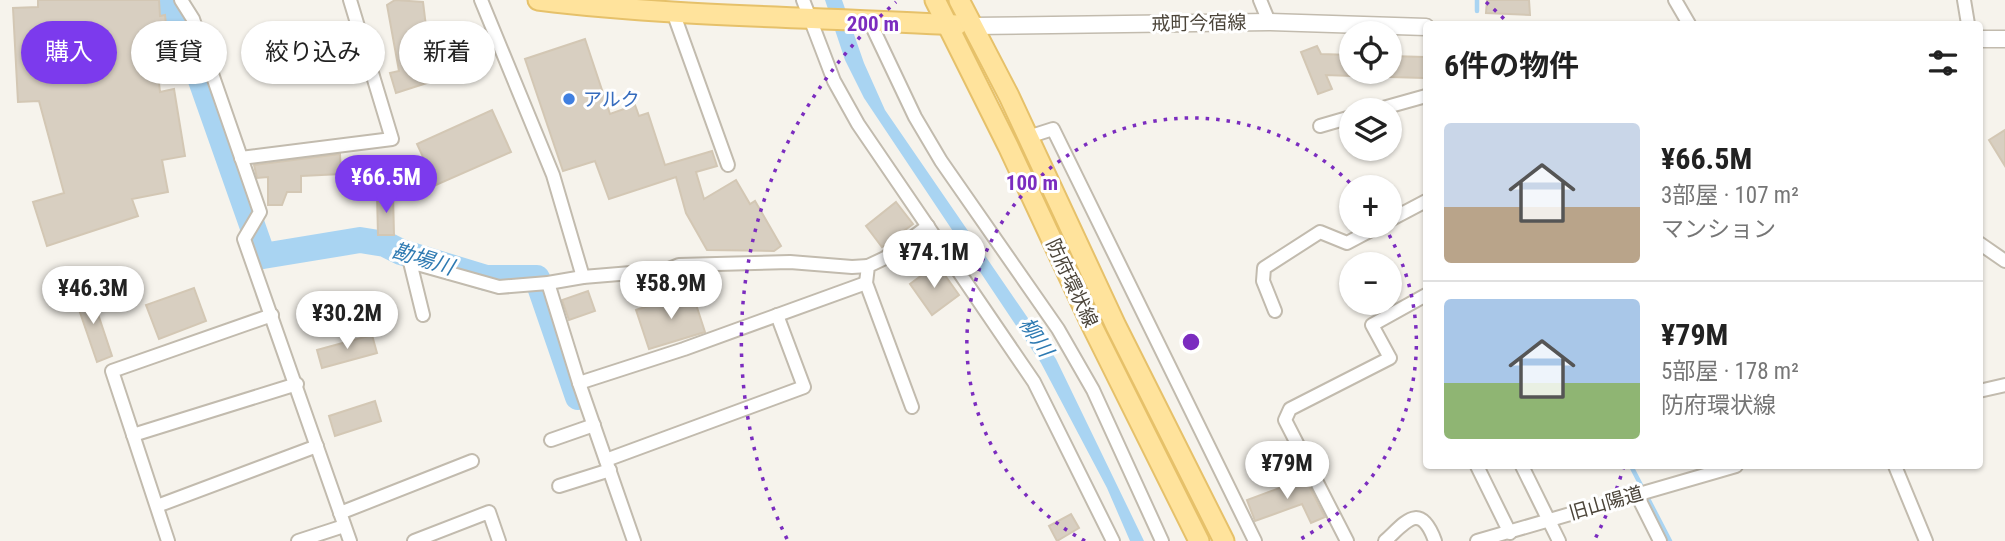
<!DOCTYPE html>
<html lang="ja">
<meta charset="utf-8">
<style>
body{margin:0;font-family:"Roboto Condensed","Noto Sans JP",sans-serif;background:#f2f2f2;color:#222;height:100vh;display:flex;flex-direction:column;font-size:26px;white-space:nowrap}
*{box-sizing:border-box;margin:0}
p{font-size:23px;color:#767676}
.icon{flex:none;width:38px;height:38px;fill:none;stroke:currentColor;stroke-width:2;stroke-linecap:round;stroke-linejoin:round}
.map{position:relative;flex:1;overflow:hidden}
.side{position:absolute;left:1423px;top:21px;width:560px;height:448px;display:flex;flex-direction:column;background:#fff;border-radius:7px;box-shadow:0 2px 5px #0004}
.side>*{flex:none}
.banner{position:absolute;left:21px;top:21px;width:665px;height:63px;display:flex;gap:14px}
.tools{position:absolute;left:1339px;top:21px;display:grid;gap:14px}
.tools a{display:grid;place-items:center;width:63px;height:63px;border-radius:50%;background:#fff;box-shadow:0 2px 5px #0004;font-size:35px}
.price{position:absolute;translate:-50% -60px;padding:0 16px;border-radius:24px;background:#fff;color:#222;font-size:23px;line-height:46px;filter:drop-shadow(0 2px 4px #0008)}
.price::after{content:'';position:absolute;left:50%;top:42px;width:21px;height:16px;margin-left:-10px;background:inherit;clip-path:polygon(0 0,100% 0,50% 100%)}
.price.selected{background:#7c3aed;color:#fff}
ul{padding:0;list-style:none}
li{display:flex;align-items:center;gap:21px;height:175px;padding:0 21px}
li+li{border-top:2px solid #e0e0e0}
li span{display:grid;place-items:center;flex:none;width:196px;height:140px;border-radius:7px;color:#555}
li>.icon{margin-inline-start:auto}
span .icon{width:84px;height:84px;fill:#fffc;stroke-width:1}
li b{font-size:30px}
h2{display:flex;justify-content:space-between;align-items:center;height:84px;padding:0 21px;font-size:30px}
.pill{padding:0 24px;border-radius:32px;background:#fff;box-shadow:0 2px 5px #0004;font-size:24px;line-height:63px}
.pill.selected{background:#7c3aed;color:#fff}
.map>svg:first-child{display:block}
</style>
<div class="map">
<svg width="2005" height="541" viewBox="0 0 2005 541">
<rect width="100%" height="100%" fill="#f6f3ec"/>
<!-- water -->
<polygon fill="#a9d4f2" points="825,0 842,0 864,63 885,110 1056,359 1144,541 1130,541 1107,488 1041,363 864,98 845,60"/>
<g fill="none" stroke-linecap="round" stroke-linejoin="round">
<!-- stream -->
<g stroke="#a9d4f2" stroke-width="4.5">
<polyline points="1477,11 1477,0"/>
<polyline points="1631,466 1670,541"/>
</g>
<!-- river -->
<polyline stroke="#a9d4f2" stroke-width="26" points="167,0 191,52 263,256 360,240 385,244 401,252 486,278 537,278 578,397"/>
</g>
<!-- building -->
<g fill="#d8cfc1" stroke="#d3c7b4" stroke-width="2">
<polygon points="38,0 159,0 160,16 165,15 169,53 179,52 180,63 157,65 160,92 174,89 185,156 162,160 168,192 132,199 138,216 47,246 33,202 64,193 39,101 18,102 13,8 38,7"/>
<polygon points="395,0 423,2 429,51 424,52 433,81 396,93 390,73 399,71 387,5"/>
<polygon points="1487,0 1529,0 1530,15 1486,13"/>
<polygon points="585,39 610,114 635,105 639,116 648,113 665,165 712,151 717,166 696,172 704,199 736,180 750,204 755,201 781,246 774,251 707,250 686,213 676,177 609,199 595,161 563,171 525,59"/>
<polygon points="1317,46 1321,54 1351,55 1351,76 1326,75 1332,89 1318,94 1301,52"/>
<polygon points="1390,56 1424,57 1424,78 1390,77"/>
<polygon points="492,110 511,152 436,185 417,144"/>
<polygon points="2005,130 2005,166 1989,140"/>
<polygon points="340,154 341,174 301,176 301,192 287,192 282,205 268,205 268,177 257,178 254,165"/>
<polygon points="393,194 394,235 378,235 377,195"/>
<polygon points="896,202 913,224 882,247 866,226"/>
<polygon points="937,264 959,295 932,315 910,284"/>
<polygon points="194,288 206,321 159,339 146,305"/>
<polygon points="90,290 112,356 97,362 74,295"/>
<polygon points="588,291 595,311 569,320 562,300"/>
<polygon points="692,292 705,332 649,349 636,310"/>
<polygon points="372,335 377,353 322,368 317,350"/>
<polygon points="375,401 381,421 335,436 329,416"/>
<polygon points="1303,474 1325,517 1311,523 1302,504 1255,521 1247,500 1293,483 1291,479"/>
<polygon points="1071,514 1079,528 1057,541 1049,526"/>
</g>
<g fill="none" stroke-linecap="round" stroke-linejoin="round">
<defs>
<g id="minor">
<polyline points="181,0 193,19 260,212 244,239 350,541"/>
<polyline points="481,0 553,175 583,277"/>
<polyline points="803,0 834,81 858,124 1034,382 1113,541"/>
<polyline points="1260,0 1269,22"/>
<polyline points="1675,0 1689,24"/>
<polyline points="1964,0 1968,24"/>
<polyline points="673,12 728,165"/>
<polyline points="869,20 915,117 941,161 1058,329 1093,390 1162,541"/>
<polyline points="1376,110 1426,96"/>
<polyline points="1320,126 1351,117"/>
<polyline points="1028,137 1053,129 1255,541"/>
<polyline points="241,158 392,139 350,0"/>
<polyline points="1390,220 1426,201"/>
<polyline points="1979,243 2005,261"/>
<polyline points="548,283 579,383 634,541"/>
<polyline points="1275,311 1263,281 1264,268 1320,232 1347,243 1379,226"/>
<polyline points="423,315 410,262 499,287 548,283 583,277 631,273 656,274 679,265 790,262 852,267 868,266"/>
<polyline points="579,383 684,349 866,283"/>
<polyline points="1979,391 2005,385"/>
<polyline points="912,407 866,283 868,266 885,258 928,226"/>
<polyline points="133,435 297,384"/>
<polyline points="551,440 594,425"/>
<polyline points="606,460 804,387 777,315"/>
<polyline points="1477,466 1510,533"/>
<polyline points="1522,466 1559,541"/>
<polyline points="1895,466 1926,541"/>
<polyline points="559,486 610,470"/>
<polyline points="1636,493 1660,541"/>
<polyline points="157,506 317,446"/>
<polyline points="340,513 472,461"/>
<polyline points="168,541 112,371 272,315"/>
<polyline points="298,541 344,526"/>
<polyline points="414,541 489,512 499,541"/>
<polyline points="1347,541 1285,420 1290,409 1390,358 1372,325 1426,295"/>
<path d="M1385,541C1405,523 1420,500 1435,541"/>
<polyline points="1477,541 1736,466"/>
</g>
<g id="tertiary">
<polyline points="972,26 1269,22 1426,27"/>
<polyline points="1979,39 2005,39"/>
</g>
<g id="primary">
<path d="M538,0C677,17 817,17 957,25"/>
<polyline points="935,0 1008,146 1092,326 1199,541"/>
<polyline points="959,0 1009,96 1116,326 1224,541"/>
</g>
</defs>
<!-- minor casing -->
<use href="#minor" stroke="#c2bbae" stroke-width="16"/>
<!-- tertiary casing -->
<use href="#tertiary" stroke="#c2bbae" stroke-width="19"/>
<!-- primary casing -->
<use href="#primary" stroke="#e6c16a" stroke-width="23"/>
<!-- minor -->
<use href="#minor" stroke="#fff" stroke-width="12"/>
<!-- tertiary -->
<use href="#tertiary" stroke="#fff" stroke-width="16"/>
<!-- primary -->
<use href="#primary" stroke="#ffe39c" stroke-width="19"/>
</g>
<!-- distance rings -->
<g fill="none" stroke="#7b2cbf" stroke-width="3.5" stroke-dasharray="3.5 7">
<path d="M1085 541A225 225 0 1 1 1354 187M1384 226A225 225 0 0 1 1297 541"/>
<path d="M1624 466A450 450 0 0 1 1595 539M787 539A450 450 0 0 1 896 2M1486 2A450 450 0 0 1 1509 24"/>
</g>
<!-- markers -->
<circle fill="#3f7fe0" stroke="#fff" stroke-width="2.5" cx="569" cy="99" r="7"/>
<g text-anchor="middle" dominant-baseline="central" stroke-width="6" stroke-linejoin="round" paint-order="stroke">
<!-- street labels -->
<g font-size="19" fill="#4b4439" stroke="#fff">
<text transform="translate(1199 23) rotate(-1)">戒町今宿線</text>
<text transform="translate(1072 283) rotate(65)">防府環状線</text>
<text transform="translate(1606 503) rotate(-16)">旧山陽道</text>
</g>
<!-- shop labels -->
<g font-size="19" fill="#366cbe" stroke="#fff" text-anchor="start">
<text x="583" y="99">アルク</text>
</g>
<!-- water labels -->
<g font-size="21" font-style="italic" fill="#2e7ab2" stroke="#fff">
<text transform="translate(423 259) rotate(17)">勘場川</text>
<text transform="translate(1036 337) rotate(56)">柳川</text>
</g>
</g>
<circle cx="1191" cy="342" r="10" fill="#7b2cbf" stroke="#fff" stroke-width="3.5"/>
<g font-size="21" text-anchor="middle" font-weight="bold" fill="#7b2cbf" stroke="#fff" stroke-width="6" stroke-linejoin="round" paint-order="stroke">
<text x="873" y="31">200 m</text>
<text x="1032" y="190">100 m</text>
</g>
</svg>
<div class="tools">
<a><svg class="icon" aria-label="locate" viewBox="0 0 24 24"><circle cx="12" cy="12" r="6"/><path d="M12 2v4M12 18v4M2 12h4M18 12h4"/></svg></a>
<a><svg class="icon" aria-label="layers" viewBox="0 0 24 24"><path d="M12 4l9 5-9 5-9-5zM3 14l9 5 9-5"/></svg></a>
<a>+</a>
<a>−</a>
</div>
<b class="price selected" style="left:386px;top:215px">¥66.5M</b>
<b class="price" style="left:934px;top:290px">¥74.1M</b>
<b class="price" style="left:671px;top:321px">¥58.9M</b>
<b class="price" style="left:93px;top:326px">¥46.3M</b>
<b class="price" style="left:347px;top:351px">¥30.2M</b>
<b class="price" style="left:1287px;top:501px">¥79M</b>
<div class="banner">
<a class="pill selected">購入</a>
<a class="pill">賃貸</a>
<a class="pill">絞り込み</a>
<a class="pill">新着</a>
</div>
<section class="side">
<h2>6件の物件<svg class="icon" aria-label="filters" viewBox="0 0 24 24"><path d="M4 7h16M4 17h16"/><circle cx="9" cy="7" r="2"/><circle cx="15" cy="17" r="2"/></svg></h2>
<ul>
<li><span style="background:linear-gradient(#c9d6e8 60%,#b9a48a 0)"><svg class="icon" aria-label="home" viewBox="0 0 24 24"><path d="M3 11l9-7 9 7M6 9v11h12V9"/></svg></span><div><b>¥66.5M</b><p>3部屋 · 107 m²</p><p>マンション</p></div></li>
<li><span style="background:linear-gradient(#a9c7e8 60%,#8fb573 0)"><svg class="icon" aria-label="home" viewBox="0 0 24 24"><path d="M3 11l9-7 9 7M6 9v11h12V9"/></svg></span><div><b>¥79M</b><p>5部屋 · 178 m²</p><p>防府環状線</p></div></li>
</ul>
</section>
</div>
